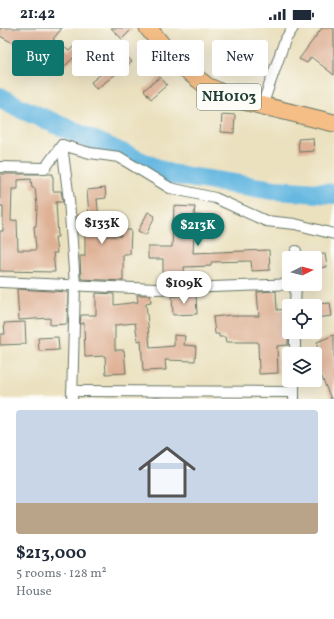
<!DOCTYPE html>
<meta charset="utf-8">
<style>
body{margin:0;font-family:Vollkorn,serif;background:#f6f6f7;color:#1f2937;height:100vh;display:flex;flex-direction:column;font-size:15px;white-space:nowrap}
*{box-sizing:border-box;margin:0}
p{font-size:13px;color:#747a83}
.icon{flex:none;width:22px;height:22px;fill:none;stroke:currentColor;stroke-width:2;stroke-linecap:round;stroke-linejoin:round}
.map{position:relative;height:371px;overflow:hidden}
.details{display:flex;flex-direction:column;background:#fff;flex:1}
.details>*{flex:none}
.hud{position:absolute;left:12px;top:12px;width:310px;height:36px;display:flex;gap:8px}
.needle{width:26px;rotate:84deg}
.buttons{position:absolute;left:282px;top:223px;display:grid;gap:8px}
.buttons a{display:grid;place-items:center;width:40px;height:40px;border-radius:4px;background:#fff;box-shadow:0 4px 16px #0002;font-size:20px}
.price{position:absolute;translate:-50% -34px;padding:0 9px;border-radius:14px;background:#fff;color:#222;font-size:13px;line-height:26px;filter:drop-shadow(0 1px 2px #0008)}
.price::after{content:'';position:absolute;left:50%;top:24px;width:12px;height:9px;margin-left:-6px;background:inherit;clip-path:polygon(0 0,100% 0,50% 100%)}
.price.selected{background:#0f766e;color:#fff}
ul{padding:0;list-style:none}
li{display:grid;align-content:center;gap:8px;height:212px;padding:0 16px}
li+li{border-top:1px solid #e0e1e3}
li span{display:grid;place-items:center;height:124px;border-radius:4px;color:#555}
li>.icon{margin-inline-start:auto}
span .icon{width:72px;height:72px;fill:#fffc;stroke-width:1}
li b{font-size:17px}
.pill{padding:0 14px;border-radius:4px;background:#fff;box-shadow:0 4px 16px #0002;font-size:14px;line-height:36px}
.pill.selected{background:#0f766e;color:#fff}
.status{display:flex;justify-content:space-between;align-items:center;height:28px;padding:0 20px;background:#fff;direction:ltr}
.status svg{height:11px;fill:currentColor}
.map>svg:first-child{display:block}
</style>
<div class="status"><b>21:42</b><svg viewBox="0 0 49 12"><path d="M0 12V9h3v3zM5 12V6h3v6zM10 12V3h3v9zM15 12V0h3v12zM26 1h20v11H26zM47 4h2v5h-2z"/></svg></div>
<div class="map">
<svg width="334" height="371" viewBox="0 0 334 371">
<rect width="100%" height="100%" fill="#fdfcf7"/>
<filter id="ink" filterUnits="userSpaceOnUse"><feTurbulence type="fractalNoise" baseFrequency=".025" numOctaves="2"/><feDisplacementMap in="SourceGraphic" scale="8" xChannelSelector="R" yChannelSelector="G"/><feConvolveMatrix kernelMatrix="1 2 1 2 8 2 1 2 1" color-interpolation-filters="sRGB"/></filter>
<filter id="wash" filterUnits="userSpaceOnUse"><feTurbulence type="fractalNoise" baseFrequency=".012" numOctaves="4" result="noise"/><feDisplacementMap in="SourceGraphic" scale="16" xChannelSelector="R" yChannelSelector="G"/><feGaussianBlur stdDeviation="0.9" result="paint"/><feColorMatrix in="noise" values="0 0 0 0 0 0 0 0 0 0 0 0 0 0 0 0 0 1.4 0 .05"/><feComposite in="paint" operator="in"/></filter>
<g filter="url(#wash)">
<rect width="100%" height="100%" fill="#ebe1bf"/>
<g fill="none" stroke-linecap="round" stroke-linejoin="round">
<!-- river -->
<polyline stroke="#66b8e1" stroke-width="20" points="0,69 22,81 169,146 274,162 334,166"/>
</g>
<g id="blocks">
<!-- building -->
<g fill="#deb094" fill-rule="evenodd">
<polygon points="0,0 62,0 53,11 69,23 74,18 83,27 77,34 73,30 63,40 36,20 33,26 0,8"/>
<polygon points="111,0 133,0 122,11"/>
<polygon points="322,0 334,0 334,47 311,29 307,35 299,31"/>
<polygon points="94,20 101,25 95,33 88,27"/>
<polygon points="126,27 132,34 96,61 91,54"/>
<polygon points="237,30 249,35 245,45 233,40"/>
<polygon points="160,49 167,57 151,71 144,62"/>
<polygon points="222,86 235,87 234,105 221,104"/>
<polygon points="313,110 314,123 299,124 298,111"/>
<path d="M0,146H53V163H61L63,174H56L58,209H55L57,225H53L55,244L0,243V203H3V178H0ZM31,151L32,160H35L37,178L36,198H34L36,222H18L17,192L11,193L12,161H18V152Z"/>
<polygon points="105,160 106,170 97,171 100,200 103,200 103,208 121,208 121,202 131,202 130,226 123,226 123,253 81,251 80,228 85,228 85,202 78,202 77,187 89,188 87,162"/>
<polygon points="174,178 195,179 194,187 218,189 217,207 194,206 193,225 269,222 270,242 252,243 251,233 211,234 211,238 184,239 185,250 172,251 172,254 163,254 163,231 148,231 148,219 172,219"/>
<polygon points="148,184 155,188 146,207 138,203"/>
<polygon points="325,226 327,239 315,240 315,227"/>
<polygon points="17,261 68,264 67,296 50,297 50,290 19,292"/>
<polygon points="276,263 277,282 289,281 288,317 277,318 278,345 259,346 258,314 226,314 225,309 219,309 219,306 215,306 213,289 230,287 231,288 259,288 257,264"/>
<polygon points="96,265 114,266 114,277 138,274 137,267 150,267 151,274 146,275 150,320 174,318 174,307 185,308 184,317 196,318 195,333 165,332 166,342 143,343 141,312 138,313 135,295 115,297 115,322 124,322 126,345 106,346 105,328 85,329 84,295 80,296 81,287 96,287"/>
<polygon points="196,267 197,286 173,287 172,268"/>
<polygon points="330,275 332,288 315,290 315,276"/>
<polygon points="25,294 26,316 0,317 0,306 5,306 4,295"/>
<polygon points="334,307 334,371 331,371 318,340 317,314"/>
<polygon points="58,309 59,322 39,323 38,310"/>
</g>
</g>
</g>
<g filter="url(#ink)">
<use href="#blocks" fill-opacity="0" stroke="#667665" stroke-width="1"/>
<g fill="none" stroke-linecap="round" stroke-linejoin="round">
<defs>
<g id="minor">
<polyline points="262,78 285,12 293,0"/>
<polyline points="62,117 90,125 119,129 170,160 215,170 266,193 295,196 334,206"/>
<polyline points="62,117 69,172 75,257 72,371"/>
<polyline points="0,139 45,140 62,117"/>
<polyline points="296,230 296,223"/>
<polyline points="0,254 156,261 296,256"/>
<polyline points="295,278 296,256"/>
<polyline points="295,326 295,304"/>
<polyline points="72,363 294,364"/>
<polyline points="294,371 294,352"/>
</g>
<polyline id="trunk" points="148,0 177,35 207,58 235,71 334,95"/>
</defs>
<!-- minor casing -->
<use href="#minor" stroke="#667665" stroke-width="12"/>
<!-- trunk casing -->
<use href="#trunk" stroke="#667665" stroke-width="19"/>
<!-- minor -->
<use href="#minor" stroke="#fff" stroke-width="10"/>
<!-- trunk -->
<use href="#trunk" stroke="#f6be87" stroke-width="17"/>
</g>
</g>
<g text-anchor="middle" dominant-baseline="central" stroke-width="3" stroke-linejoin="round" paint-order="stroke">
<!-- shield labels -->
<rect fill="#fdfcf7" stroke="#62766e" stroke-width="1" x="197" y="56" width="64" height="26" rx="3"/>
<g font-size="15" font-weight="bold" fill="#1f3d34">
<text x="229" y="69">NH0103</text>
</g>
</g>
</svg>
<div class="buttons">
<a><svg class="needle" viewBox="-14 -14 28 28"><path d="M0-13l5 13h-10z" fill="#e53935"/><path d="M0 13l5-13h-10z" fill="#747a83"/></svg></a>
<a><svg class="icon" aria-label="locate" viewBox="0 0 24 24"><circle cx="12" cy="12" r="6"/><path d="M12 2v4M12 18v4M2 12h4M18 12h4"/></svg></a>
<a><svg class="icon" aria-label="layers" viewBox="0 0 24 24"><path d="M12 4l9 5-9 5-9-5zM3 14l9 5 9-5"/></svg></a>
</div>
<b class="price" style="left:102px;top:217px">$133K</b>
<b class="price selected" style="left:198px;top:219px">$213K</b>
<b class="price" style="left:184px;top:277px">$109K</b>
<div class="hud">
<a class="pill selected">Buy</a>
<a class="pill">Rent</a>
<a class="pill">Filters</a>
<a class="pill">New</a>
</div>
</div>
<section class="details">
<ul>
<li><span style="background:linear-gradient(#c9d6e8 75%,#b9a48a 0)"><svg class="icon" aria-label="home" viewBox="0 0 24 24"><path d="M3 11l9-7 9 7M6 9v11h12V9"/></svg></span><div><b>$213,000</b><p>5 rooms · 128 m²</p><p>House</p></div></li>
</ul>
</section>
